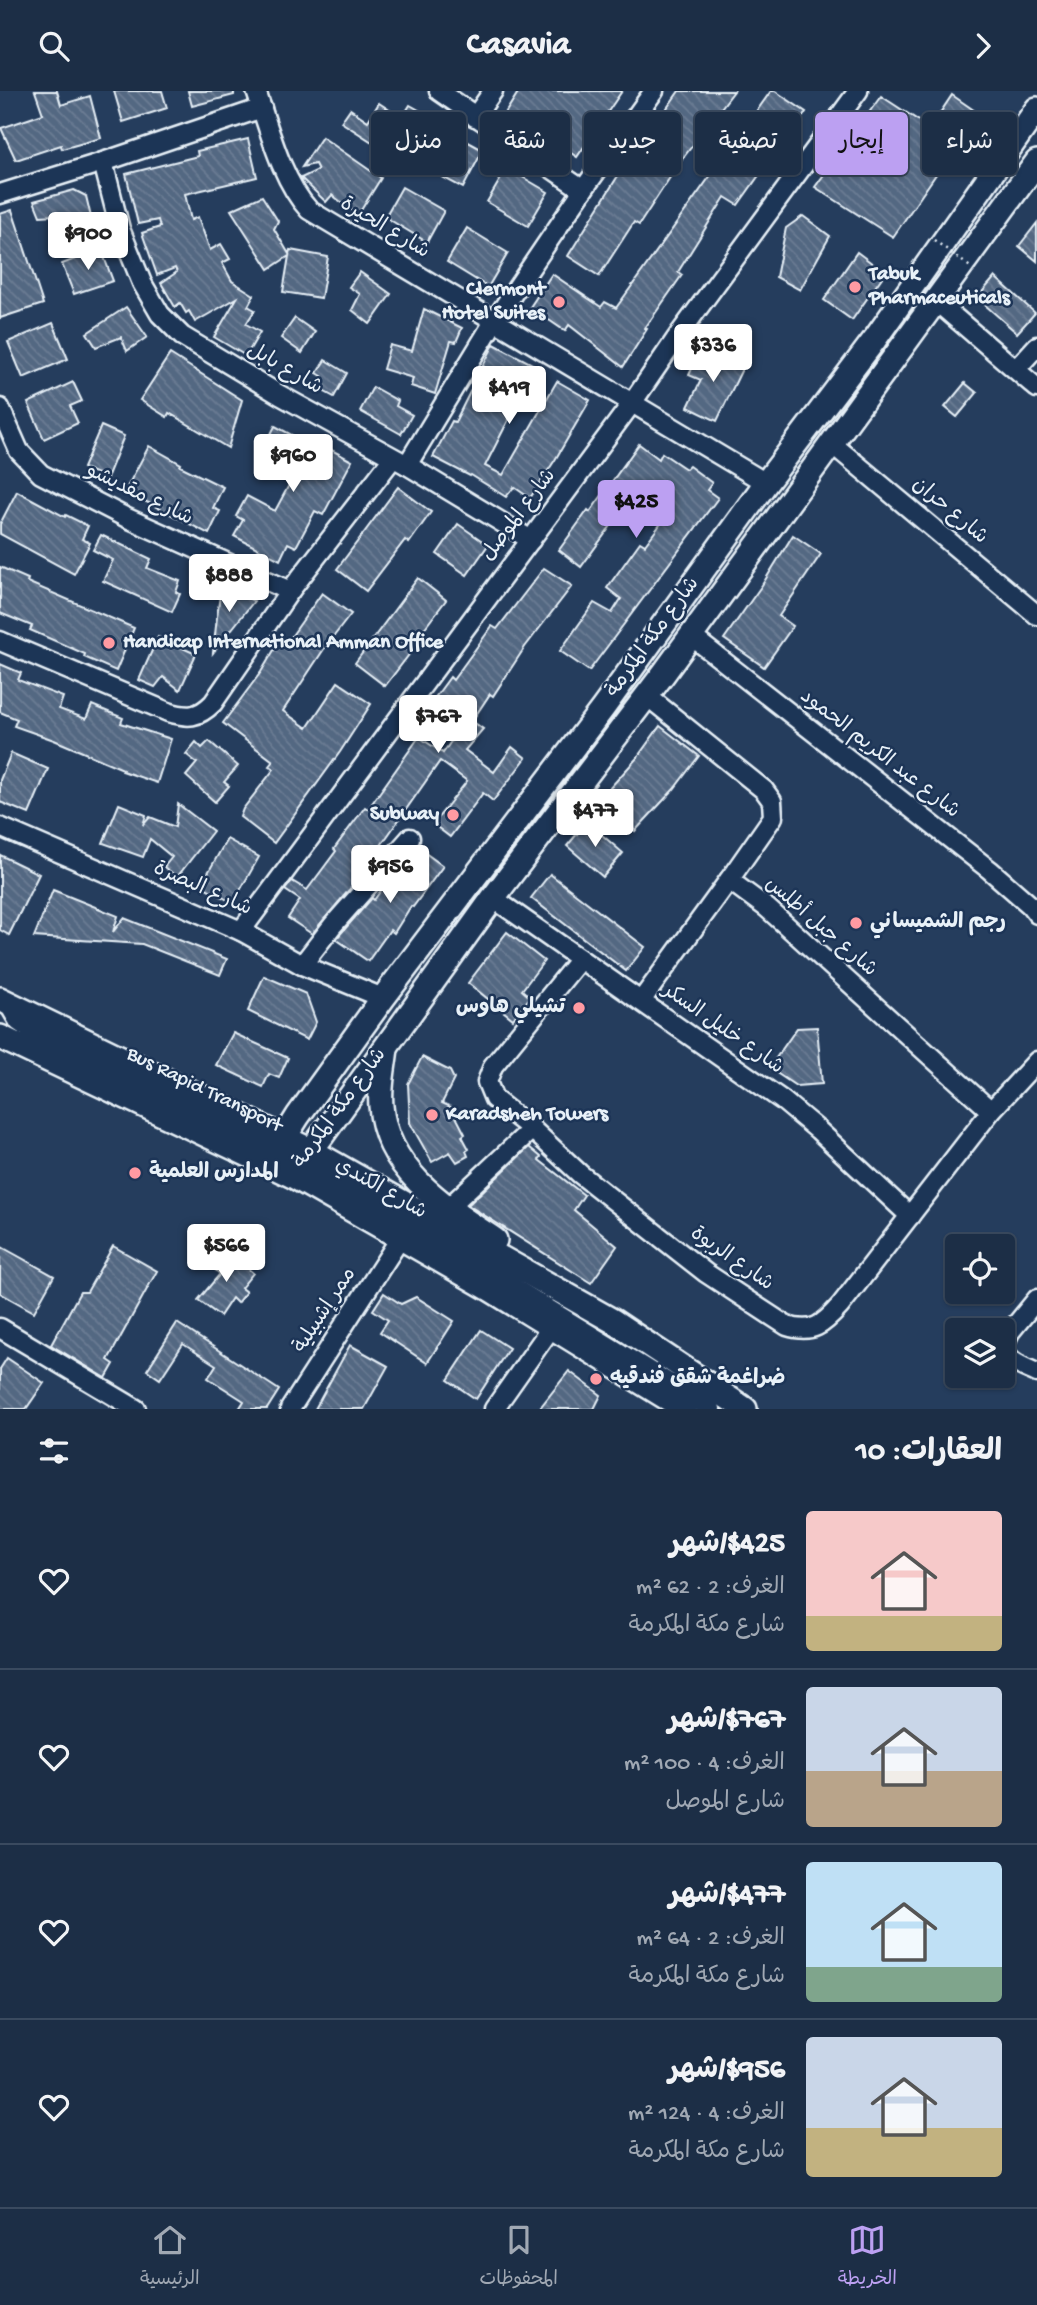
<!DOCTYPE html>
<html lang="ar">
<meta charset="utf-8">
<style>
body{margin:0;font-family:"Gochi Hand","Playpen Sans Arabic",sans-serif;background:#25364d;color:#f1f3f6;direction:rtl;height:100vh;display:flex;flex-direction:column;font-size:26px;white-space:nowrap}
*{box-sizing:border-box;margin:0}
p{font-size:23px;color:#a0a8b3}
.icon{flex:none;width:38px;height:38px;fill:none;stroke:currentColor;stroke-width:2;stroke-linecap:round;stroke-linejoin:round}
.map{position:relative;height:1318px;overflow:hidden;direction:ltr}
.side{display:flex;flex-direction:column;background:#1c2e46;flex:1}
.side>*{flex:none}
.guide{position:absolute;left:21px;top:21px;width:996px;height:63px;direction:rtl;display:flex;gap:14px}
.controls{position:absolute;left:945px;top:1143px;display:grid;gap:14px}
.controls a{display:grid;place-items:center;width:70px;height:70px;border-radius:7px;background:#1c2e46;box-shadow:0 2px 5px #0004,0 0 0 2px #3a4a5f;font-size:35px}
.price{position:absolute;translate:-50% -60px;padding:0 16px;border-radius:7px;background:#fff;color:#222;font-size:23px;line-height:46px;filter:drop-shadow(0 2px 4px #0008)}
.price::after{content:'';position:absolute;left:50%;top:42px;width:21px;height:16px;margin-left:-10px;background:inherit;clip-path:polygon(0 0,100% 0,50% 100%)}
.price.on{background:#bca0f2;color:#111}
ul{padding:0;list-style:none}
li{display:flex;align-items:center;gap:21px;height:175px;padding:0 35px}
li+li{border-top:2px solid #3a4a5f}
li span{display:grid;place-items:center;flex:none;width:196px;height:140px;border-radius:7px;color:#555}
li>.icon{margin-inline-start:auto}
span .icon{width:84px;height:84px;fill:#fffc;stroke-width:1}
li b{font-size:30px}
h2{display:flex;justify-content:space-between;align-items:center;height:84px;padding:0 35px;font-size:30px}
.tag{padding:0 24px;border-radius:7px;background:#1c2e46;box-shadow:0 2px 5px #0004,0 0 0 2px #3a4a5f;font-size:24px;line-height:63px}
.tag.on{background:#bca0f2;color:#111}
header{display:flex;justify-content:space-between;align-items:center;height:91px;padding:0 35px;background:#1c2e46;font-size:32px;font-weight:700}
.menu{display:flex;justify-content:space-around;align-items:center;height:98px;border-top:2px solid #3a4a5f;background:#1c2e46;font-size:19px;color:#a0a8b3}
.menu a{display:grid;justify-items:center;gap:4px}
.menu .on{color:#bca0f2}
.map>svg:first-child{display:block}
</style>
<header><svg class="icon" aria-label="forward" viewBox="0 0 24 24"><path d="M9 5l7 7-7 7"/></svg>Casavia<svg class="icon" aria-label="search" viewBox="0 0 24 24"><circle cx="10" cy="10" r="6"/><path d="M15 15l6 6"/></svg></header>
<div class="map">
<svg width="1037" height="1318" viewBox="0 0 1037 1318">
<defs>
<pattern id="building-back-hatch" width="6" height="6" patternUnits="userSpaceOnUse" patternTransform="scale(1.75)"><rect width="6" height="6" fill="#536782"/><path d="M-1 5l2 2M0 0l6 6M5-1l2 2" fill="none" stroke="#6c7d94"/></pattern>
</defs>
<rect width="100%" height="100%" fill="#253d5d"/>
<filter id="ink" filterUnits="userSpaceOnUse"><feTurbulence type="fractalNoise" baseFrequency=".0143" numOctaves="2"/><feDisplacementMap in="SourceGraphic" scale="14" xChannelSelector="R" yChannelSelector="G"/><feConvolveMatrix kernelMatrix="1 2 1 2 8 2 1 2 1" color-interpolation-filters="sRGB"/></filter>
<g filter="url(#ink)">
<!-- building -->
<g fill="url(#building-back-hatch)" stroke="#e8f1f8" stroke-width="2">
<polygon points="35,0 57,0 61,14 90,5 101,47 62,58 61,54 16,69 1,37 43,23"/>
<polygon points="114,0 162,0 167,17 123,31"/>
<polygon points="188,0 234,0 234,4 192,15"/>
<polygon points="519,0 622,0 577,66 533,36 530,40 504,24"/>
<polygon points="679,0 734,0 680,71 639,134 634,131 599,185 568,165 631,64 633,65"/>
<polygon points="771,0 775,0 806,21 779,61 777,59 738,114 725,106 678,181 682,184 645,237 647,238 623,276 569,234 565,240 530,216 552,183 601,216 605,211 616,217"/>
<polygon points="952,4 978,22 893,146 815,96 881,5 930,37"/>
<polygon points="379,12 402,27 410,14 426,23 418,35 415,33 394,65 341,31 350,18 368,30"/>
<polygon points="437,34 483,59 463,97 416,72"/>
<polygon points="322,46 381,87 358,124 332,104 326,111 301,87 318,79 315,73 302,76"/>
<polygon points="248,48 257,86 185,103 191,129 198,126 210,159 221,153 230,168 222,172 232,190 254,204 248,215 255,219 246,233 260,241 246,265 214,246 237,207 195,231 189,220 186,222 180,212 175,216 161,192 177,181 175,177 157,184 142,142 160,136 158,129 138,133 126,83 198,65 197,60"/>
<polygon points="507,77 548,101 528,135 487,111"/>
<polygon points="402,96 444,120 427,151 385,126"/>
<polygon points="74,99 86,105 94,139 62,144 56,124 40,125 34,110"/>
<polygon points="262,105 278,130 274,138 289,163 290,159 328,166 321,207 283,201 289,165 269,178 231,119"/>
<polygon points="12,119 43,213 0,227 0,123"/>
<polygon points="803,125 830,145 800,199 776,186 786,137"/>
<polygon points="1037,132 1037,170 1019,155"/>
<polygon points="467,137 508,162 488,196 447,171"/>
<polygon points="101,158 113,190 74,203 62,173"/>
<polygon points="857,161 885,182 852,229 824,209"/>
<polygon points="360,181 391,203 370,233 352,219 360,203 349,196"/>
<polygon points="995,186 1035,222 1017,242 977,207"/>
<polygon points="126,216 147,246 127,260 121,246 96,256 87,242"/>
<polygon points="424,218 462,237 456,251 451,250 435,303 411,295 413,287 383,278 390,254 412,260"/>
<polygon points="295,227 315,241 302,262 281,247"/>
<polygon points="53,232 68,268 23,287 8,251"/>
<polygon points="494,253 536,275 485,375 503,384 557,290 590,309 555,369 530,407 514,396 506,406 471,384 470,385 433,366 452,330 455,331"/>
<polygon points="701,258 742,278 717,330 688,316 701,289 689,284"/>
<polygon points="170,263 242,309 228,357 169,322 167,326 140,309"/>
<polygon points="325,269 347,282 334,306 316,296 322,285 317,282"/>
<polygon points="73,291 82,310 70,315 78,332 44,348 28,312"/>
<polygon points="965,292 977,302 957,326 945,316"/>
<polygon points="373,296 398,310 396,315 412,324 401,343 360,320"/>
<polygon points="101,335 124,345 107,387 83,377"/>
<polygon points="275,335 310,354 313,349 352,370 323,424 315,420 296,456 288,452 280,469 234,445 243,429 236,425 247,405 275,420 296,381 261,363"/>
<polygon points="639,353 659,368 662,362 686,378 689,375 712,392 707,399 718,407 589,580 560,560 594,512 612,522 621,508 607,497 640,451 645,454 662,431 640,415 630,428 621,421 581,476 559,459 588,419 590,421"/>
<polygon points="149,355 181,373 180,375 223,396 213,417 220,420 209,443 125,400"/>
<polygon points="398,396 431,421 409,452 405,449 366,500 337,478"/>
<polygon points="17,400 65,426 66,424 88,435 82,448 90,452 74,483 0,443 0,433"/>
<polygon points="458,433 488,454 467,484 437,463"/>
<polygon points="101,444 151,468 147,477 180,490 176,501 180,503 172,521 103,490 113,469 93,459"/>
<polygon points="793,444 821,463 779,525 793,535 764,576 724,548 762,494"/>
<polygon points="0,476 28,488 27,491 134,537 116,580 84,566 85,563 30,539 32,535 0,522"/>
<polygon points="544,477 572,495 525,556 493,605 490,603 472,630 483,638 465,659 494,681 512,656 526,667 510,688 493,710 483,702 450,746 433,733 467,690 440,670 354,793 312,843 288,827 300,809 285,799 292,790 307,799 336,760 334,758 365,716 368,718 419,646 443,662 454,646 423,623 450,586 453,589 492,535 497,538"/>
<polygon points="418,487 446,509 408,559 411,561 385,595 355,572"/>
<polygon points="221,496 254,510 213,562 217,526"/>
<polygon points="322,502 351,523 324,558 283,620 307,637 338,591 371,613 340,661 274,752 240,726 243,718 274,678 269,675 273,670 223,632 261,581 280,549 286,553"/>
<polygon points="158,546 196,563 180,599 163,586 155,596 139,589"/>
<polygon points="0,573 21,582 18,589 63,606 59,618 86,628 92,614 123,627 121,632 171,648 157,692 122,680 123,678 54,649 14,635 17,628 0,621"/>
<polygon points="660,635 699,665 674,698 635,740 600,708 636,668"/>
<polygon points="209,650 238,675 224,691 229,695 215,711 186,685 197,672 186,663 196,651 202,657"/>
<polygon points="11,662 48,678 29,723 0,711 0,689"/>
<polygon points="119,713 146,724 143,734 150,726 175,736 178,713 213,740 177,786 164,776 172,766 150,748 143,766 103,752"/>
<polygon points="587,731 623,762 603,786 567,755"/>
<polygon points="227,748 259,766 233,812 201,794"/>
<polygon points="417,756 443,775 413,816 411,815 394,842 390,839 368,870 336,848 372,807 374,809 390,787"/>
<polygon points="0,764 39,783 9,844 0,839"/>
<polygon points="550,783 645,856 626,880 531,807"/>
<polygon points="53,799 118,825 113,841 124,827 227,868 220,884 142,853 34,846"/>
<polygon points="507,841 544,870 522,899 530,906 513,928 468,892"/>
<polygon points="264,885 306,903 316,931 307,949 248,920"/>
<polygon points="817,936 822,993 796,995 769,977 797,937"/>
<polygon points="233,942 288,967 279,987 269,983 263,996 216,974"/>
<polygon points="422,966 450,980 454,988 442,1012 451,1016 465,1043 462,1045 469,1058 466,1060 468,1065 457,1071 450,1061 432,1071 410,1032 408,993"/>
<polygon points="529,1056 541,1066 539,1069 584,1104 574,1119 617,1155 591,1192 468,1114"/>
<polygon points="0,1155 54,1185 34,1221 0,1202"/>
<polygon points="113,1155 157,1180 108,1269 114,1273 106,1287 51,1254 80,1201 87,1201"/>
<polygon points="228,1160 253,1182 241,1197 246,1201 237,1212 232,1207 220,1225 198,1209 220,1183 213,1177"/>
<polygon points="384,1202 401,1213 416,1206 454,1230 427,1272 380,1241 388,1229 373,1219"/>
<polygon points="177,1232 279,1299 267,1318 239,1318 244,1310 208,1287 216,1274 183,1253 160,1288 147,1279"/>
<polygon points="481,1239 509,1257 476,1308 448,1289"/>
<polygon points="350,1254 388,1275 364,1318 315,1318"/>
<polygon points="7,1267 44,1292 26,1318 0,1318 0,1278"/>
<polygon points="569,1280 601,1304 594,1318 539,1318"/>
</g>
<g fill="none" stroke-linecap="round" stroke-linejoin="round">
<defs>
<g id="minor">
<path d="M256,0C269,38 282,90 309,119L766,392"/>
<polyline points="439,0 583,99"/>
<polyline points="475,26 493,0"/>
<polyline points="103,71 120,138 142,192 160,223 182,245 280,304 407,374 531,449"/>
<polyline points="0,103 103,71 262,17"/>
<polyline points="937,211 1037,297"/>
<polyline points="1016,278 1037,255"/>
<polyline points="0,317 19,360 41,383 125,426 290,500"/>
<polyline points="831,352 1037,524"/>
<polyline points="407,374 495,229 583,99 654,0"/>
<polyline points="690,544 990,779 1030,814 1037,823"/>
<path d="M0,550L168,621C188,627 198,627 213,612L290,500L393,367"/>
<polyline points="647,605 764,699 772,710 773,726 729,789"/>
<polyline points="0,736 241,840 302,874 383,907"/>
<polyline points="493,807 782,1009 818,1039 910,1125"/>
<polyline points="241,840 632,312 680,242 858,0"/>
<path d="M580,868L493,975L487,991L494,1008L532,1038L580,1083L706,1182L787,1235C813,1243 823,1234 840,1215L991,1020L1037,970"/>
<polyline points="302,874 333,834 410,747"/>
<polyline points="641,910 729,789 767,817 991,1020"/>
<polyline points="8,912 19,931 39,945 302,1072 347,1097 402,1128 711,1318"/>
<polyline points="449,1116 532,1038"/>
<path d="M1037,1208L1010,1241L1003,1255C1008,1272 1022,1275 1037,1282"/>
<polyline points="0,1237 136,1318"/>
<polyline points="290,1318 401,1146"/>
<polyline points="494,1318 551,1237"/>
</g>
<g id="major">
<polyline points="0,908 310,1059 613,1230 745,1318"/>
<polyline points="0,946 293,1085 490,1198 685,1318"/>
<path d="M386,957C384,976 379,996 381,1015C386,1080 447,1117 495,1149"/>
<polyline points="268,1073 298,1025 383,907 603,617 766,392 875,248 1037,18"/>
<polyline points="293,1085 493,807 664,582 1037,71"/>
</g>
</defs>
<!-- minor casing -->
<use href="#minor" stroke="#e8f1f8" stroke-width="23"/>
<!-- major casing -->
<use href="#major" stroke="#e8f1f8" stroke-width="28"/>
<!-- minor -->
<use href="#minor" stroke="#1d3557" stroke-width="18"/>
<!-- major -->
<use href="#major" stroke="#1d3557" stroke-width="23"/>
<!-- path-bridge -->
<polyline stroke="#e8f1f8" stroke-width="2.5" stroke-dasharray="2 5" stroke-linecap="butt" points="934,149 977,181"/>
</g>
</g>
<!-- markers -->
<g fill="#ff9aa2" stroke="#1d3557" stroke-width="2.5">
<circle cx="855" cy="196" r="7"/>
<circle cx="559" cy="211" r="7"/>
<circle cx="109" cy="552" r="7"/>
<circle cx="453" cy="724" r="7"/>
<circle cx="856" cy="832" r="7"/>
<circle cx="579" cy="917" r="7"/>
<circle cx="432" cy="1024" r="7"/>
<circle cx="135" cy="1082" r="7"/>
<circle cx="596" cy="1288" r="7"/>
</g>
<g text-anchor="middle" dominant-baseline="central" stroke-width="5" stroke-linejoin="round" paint-order="stroke">
<!-- street labels -->
<g font-size="21" fill="#e8f1f8" stroke="#1d3557">
<text transform="translate(384 138) rotate(31)">شارع الحيرة</text>
<text transform="translate(284 279) rotate(30)">شارع بابل</text>
<text transform="translate(139 405) rotate(26)">شارع مقديشو</text>
<text transform="translate(949 421) rotate(40)">شارع حران</text>
<text transform="translate(520 425) rotate(-53)">شارع الموصل</text>
<text transform="translate(654 547) rotate(-54)">شارع مكة المكرمة</text>
<text transform="translate(879 664) rotate(38)">شارع عبد الكريم الحمود</text>
<text transform="translate(202 799) rotate(24)">شارع البصرة</text>
<text transform="translate(820 837) rotate(41)">شارع جبل أطلس</text>
<text transform="translate(722 939) rotate(35)">شارع خليل السكر</text>
<text transform="translate(204 1000) rotate(26)">Bus Rapid Transport</text>
<text transform="translate(341 1018) rotate(-54)">شارع مكة المكرمة</text>
<text transform="translate(380 1099) rotate(30)">شارع الكندي</text>
<text transform="translate(731 1169) rotate(35)">شارع الربوة</text>
<text transform="translate(326 1220) rotate(-57)">ممر إشبيلية</text>
</g>
<!-- poi labels -->
<g font-size="21" font-weight="bold" fill="#e8f1f8" stroke="#1d3557" text-anchor="start">
<text x="869" y="184">Tabuk<tspan x="869" dy="24">Pharmaceuticals</tspan></text>
<text x="545" y="199" text-anchor="end">Clermont<tspan x="545" dy="24">Hotel Suites</tspan></text>
<text x="123" y="552">Handicap International Amman Office</text>
<text x="439" y="724" text-anchor="end">Subway</text>
<text x="870" y="832">رجم الشميساني</text>
<text x="565" y="917" text-anchor="end">تشيلي هاوس</text>
<text x="446" y="1024">Karadsheh Towers</text>
<text x="149" y="1082">المدارس العلمية</text>
<text x="610" y="1288">ضراغمة شقق فندقيه</text>
</g>
</g>
</svg>
<div class="controls">
<a><svg class="icon" aria-label="locate" viewBox="0 0 24 24"><circle cx="12" cy="12" r="6"/><path d="M12 2v4M12 18v4M2 12h4M18 12h4"/></svg></a>
<a><svg class="icon" aria-label="layers" viewBox="0 0 24 24"><path d="M12 4l9 5-9 5-9-5zM3 14l9 5 9-5"/></svg></a>
</div>
<b class="price" style="left:88px;top:181px">$900</b>
<b class="price" style="left:713px;top:293px">$336</b>
<b class="price" style="left:509px;top:335px">$419</b>
<b class="price" style="left:293px;top:403px">$960</b>
<b class="price on" style="left:636px;top:449px">$425</b>
<b class="price" style="left:229px;top:523px">$888</b>
<b class="price" style="left:438px;top:664px">$767</b>
<b class="price" style="left:595px;top:758px">$477</b>
<b class="price" style="left:390px;top:814px">$956</b>
<b class="price" style="left:226px;top:1193px">$566</b>
<div class="guide">
<a class="tag">شراء</a>
<a class="tag on">إيجار</a>
<a class="tag">تصفية</a>
<a class="tag">جديد</a>
<a class="tag">شقة</a>
<a class="tag">منزل</a>
</div>
</div>
<section class="side">
<h2>العقارات: 10<svg class="icon" aria-label="filters" viewBox="0 0 24 24"><path d="M4 7h16M4 17h16"/><circle cx="9" cy="7" r="2"/><circle cx="15" cy="17" r="2"/></svg></h2>
<ul>
<li><span style="background:linear-gradient(#f6c9c9 75%,#c2b280 0)"><svg class="icon" aria-label="home" viewBox="0 0 24 24"><path d="M3 11l9-7 9 7M6 9v11h12V9"/></svg></span><div><b>$425/شهر</b><p>الغرف: 2 · 62 m²</p><p>شارع مكة المكرمة</p></div><svg class="icon" aria-label="heart" viewBox="0 0 24 24"><path d="M12 20l-8-8c-3-5 5-10 8-4 3-6 11-1 8 4z"/></svg></li>
<li><span style="background:linear-gradient(#c9d6e8 60%,#b9a48a 0)"><svg class="icon" aria-label="home" viewBox="0 0 24 24"><path d="M3 11l9-7 9 7M6 9v11h12V9"/></svg></span><div><b>$767/شهر</b><p>الغرف: 4 · 100 m²</p><p>شارع الموصل</p></div><svg class="icon" aria-label="heart" viewBox="0 0 24 24"><path d="M12 20l-8-8c-3-5 5-10 8-4 3-6 11-1 8 4z"/></svg></li>
<li><span style="background:linear-gradient(#bfe0f5 75%,#7fa58c 0)"><svg class="icon" aria-label="home" viewBox="0 0 24 24"><path d="M3 11l9-7 9 7M6 9v11h12V9"/></svg></span><div><b>$477/شهر</b><p>الغرف: 2 · 64 m²</p><p>شارع مكة المكرمة</p></div><svg class="icon" aria-label="heart" viewBox="0 0 24 24"><path d="M12 20l-8-8c-3-5 5-10 8-4 3-6 11-1 8 4z"/></svg></li>
<li><span style="background:linear-gradient(#c9d6e8 65%,#c2b280 0)"><svg class="icon" aria-label="home" viewBox="0 0 24 24"><path d="M3 11l9-7 9 7M6 9v11h12V9"/></svg></span><div><b>$956/شهر</b><p>الغرف: 4 · 124 m²</p><p>شارع مكة المكرمة</p></div><svg class="icon" aria-label="heart" viewBox="0 0 24 24"><path d="M12 20l-8-8c-3-5 5-10 8-4 3-6 11-1 8 4z"/></svg></li>
</ul>
</section>
<nav class="menu">
<a class="on"><svg class="icon" aria-label="map" viewBox="0 0 24 24"><path d="M3 6l6-2 6 2 6-2v14l-6 2-6-2-6 2zM9 4v14M15 6v14"/></svg>الخريطة</a>
<a><svg class="icon" aria-label="saved" viewBox="0 0 24 24"><path d="M7 4h10v16l-5-4-5 4z"/></svg>المحفوظات</a>
<a><svg class="icon" aria-label="home" viewBox="0 0 24 24"><path d="M3 11l9-7 9 7M6 9v11h12V9"/></svg>الرئيسية</a>
</nav>
